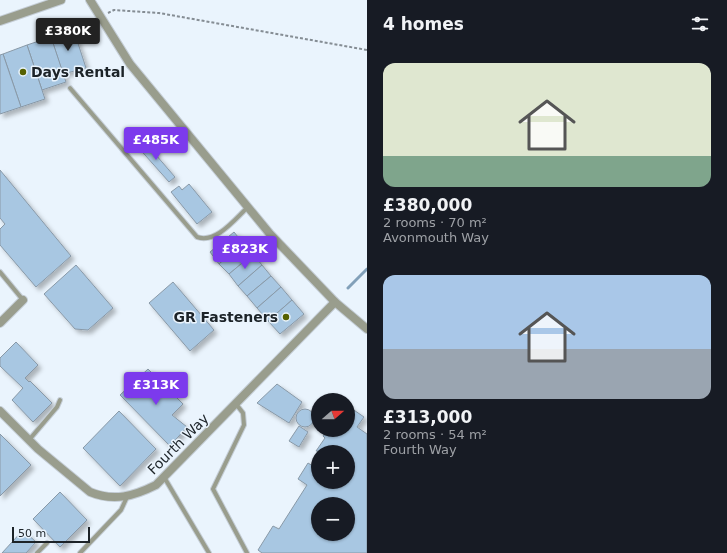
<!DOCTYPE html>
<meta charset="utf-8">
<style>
body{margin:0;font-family:"DejaVu Sans",sans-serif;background:#20242c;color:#f1f3f6;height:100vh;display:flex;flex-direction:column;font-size:15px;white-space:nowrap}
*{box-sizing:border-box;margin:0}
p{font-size:13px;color:#9ea1a6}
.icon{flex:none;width:22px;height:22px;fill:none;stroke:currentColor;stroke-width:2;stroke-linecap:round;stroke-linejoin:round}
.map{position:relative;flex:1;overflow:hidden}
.side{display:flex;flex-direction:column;background:#171b24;width:360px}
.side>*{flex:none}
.needle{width:26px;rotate:70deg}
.buttons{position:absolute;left:311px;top:393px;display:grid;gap:8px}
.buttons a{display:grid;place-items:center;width:44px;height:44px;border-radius:50%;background:#171b24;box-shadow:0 1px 3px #0004;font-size:20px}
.scale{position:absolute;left:12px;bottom:10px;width:78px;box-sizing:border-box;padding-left:4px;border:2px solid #1c2328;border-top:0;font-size:11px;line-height:14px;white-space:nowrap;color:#1c2328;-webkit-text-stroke:3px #eaf4fd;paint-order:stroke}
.price{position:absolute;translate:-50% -34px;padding:0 9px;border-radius:4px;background:#7c3aed;color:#fff;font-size:13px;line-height:26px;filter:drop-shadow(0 1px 2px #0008)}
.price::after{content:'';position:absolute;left:50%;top:24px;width:12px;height:9px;margin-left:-6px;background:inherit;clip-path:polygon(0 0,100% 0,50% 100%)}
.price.active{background:#222;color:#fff}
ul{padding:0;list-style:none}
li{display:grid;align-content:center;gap:8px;height:212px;padding:0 16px}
li span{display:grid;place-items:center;height:124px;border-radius:12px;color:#555}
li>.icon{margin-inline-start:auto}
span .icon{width:72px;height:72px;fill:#fffc;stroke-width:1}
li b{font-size:17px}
h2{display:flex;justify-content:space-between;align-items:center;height:48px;padding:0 16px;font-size:17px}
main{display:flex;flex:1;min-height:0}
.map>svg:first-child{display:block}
</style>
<main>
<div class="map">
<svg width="367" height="553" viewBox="0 0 367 553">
<defs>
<filter id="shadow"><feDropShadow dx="3.5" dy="3.5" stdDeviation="2" flood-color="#0004"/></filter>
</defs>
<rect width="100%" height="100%" fill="#eaf4fd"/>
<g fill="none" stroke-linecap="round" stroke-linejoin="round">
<!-- stream -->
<polyline stroke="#82a0b9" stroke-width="3" points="348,288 367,269"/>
</g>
<!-- building -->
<g fill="#a8c7e2" stroke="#8999a7" fill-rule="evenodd" filter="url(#shadow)">
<polygon points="74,31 86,68 63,74 51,37"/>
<polygon points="51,37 66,82 42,90 27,45"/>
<polygon points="27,45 45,99 21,107 3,54"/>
<polygon points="3,54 21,107 0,114 0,55"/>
<polygon points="143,140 175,177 169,182 137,146"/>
<polygon points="0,170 71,256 36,287 0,245 0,229 5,224 0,218"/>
<polygon points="189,184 212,212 197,224 171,192 179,186 182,190"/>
<polygon points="234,232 243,243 219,264 210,252"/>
<polygon points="243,243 253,254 229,274 219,264"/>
<polygon points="253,254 262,265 238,286 229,274"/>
<polygon points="76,265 113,308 88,330 75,329 44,294"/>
<polygon points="262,265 271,276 247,296 238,286"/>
<polygon points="271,276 281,287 257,308 247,296"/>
<polygon points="173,282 214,330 190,351 149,303"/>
<polygon points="281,287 292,300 268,321 257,308"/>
<polygon points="292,300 304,314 280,334 268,321"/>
<polygon points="16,342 38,365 25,378 29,382 30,381 52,403 33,422 12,400 23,388 0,366 0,358"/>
<polygon points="148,369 183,404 172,415 187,427 170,446 120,395"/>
<polygon points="277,384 302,402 289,423 257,403"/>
<path d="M348,406L364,417L357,427L367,434V553H262L258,550L273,526L279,529L307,485L298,479L308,463L318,469V482H348V452L316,451L325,438L323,436L327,430H348ZM318,504H348V534H318Z"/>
<circle cx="305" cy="418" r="9"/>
<polygon points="119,411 156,449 120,486 83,448"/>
<polygon points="299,426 308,432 299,447 289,441"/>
<polygon points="0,434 31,465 0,496"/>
<polygon points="60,492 87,520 60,547 33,519"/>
<polygon points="23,530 36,542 26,553 2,553"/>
</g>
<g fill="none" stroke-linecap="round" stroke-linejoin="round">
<defs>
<g id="lane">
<path d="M70,88L197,237C216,244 235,219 248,207"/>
<polyline points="0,272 23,300"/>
<polyline points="236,404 243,413 244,425 213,489 247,553"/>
<polyline points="29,440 57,407 60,400"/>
<polyline points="164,477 209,553"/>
<polyline points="37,553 47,543"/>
<polyline points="80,553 121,510 127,497"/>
</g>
<g id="street">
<polyline points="90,0 130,64 270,234 335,302 367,329"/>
<polyline points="0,21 61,0"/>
<polyline points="0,323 23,300"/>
<path d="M0,411L38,449L90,492C114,502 134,496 156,485L335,302"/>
</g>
</defs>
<!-- lane casing -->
<use href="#lane" stroke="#c5ced7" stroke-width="6"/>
<!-- street casing -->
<use href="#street" stroke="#c5ced7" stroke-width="10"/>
<!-- path -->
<polyline stroke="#858d94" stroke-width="2" stroke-dasharray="3 2" stroke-linecap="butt" points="108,13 114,10 159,13 367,50"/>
<!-- lane -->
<use href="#lane" stroke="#999d8d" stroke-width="4"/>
<!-- street -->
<use href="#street" stroke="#999d8d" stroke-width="8"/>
</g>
<!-- markers -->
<g fill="#556101" stroke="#eaf4fd" stroke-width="1.5">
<circle cx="23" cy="72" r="4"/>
<circle cx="286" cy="317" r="4"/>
</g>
<g text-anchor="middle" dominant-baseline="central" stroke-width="3" stroke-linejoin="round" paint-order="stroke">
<!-- poi labels -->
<g font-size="14" font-weight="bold" fill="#1c2328" stroke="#eaf4fd" text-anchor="start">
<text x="31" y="72">Days Rental</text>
<text x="278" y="317" text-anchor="end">GR Fasteners</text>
</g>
<!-- street labels -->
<g font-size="14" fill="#1c2328" stroke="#eaf4fd">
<text transform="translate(178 444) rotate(-45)">Fourth Way</text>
</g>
</g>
</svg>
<div class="buttons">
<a><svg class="needle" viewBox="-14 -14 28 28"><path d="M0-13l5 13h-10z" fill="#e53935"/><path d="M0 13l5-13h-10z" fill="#9ea1a6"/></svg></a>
<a>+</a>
<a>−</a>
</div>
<div class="scale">50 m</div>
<b class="price active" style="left:68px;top:52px">£380K</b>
<b class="price" style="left:156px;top:161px">£485K</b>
<b class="price" style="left:245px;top:270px">£823K</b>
<b class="price" style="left:156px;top:406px">£313K</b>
</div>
<section class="side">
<h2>4 homes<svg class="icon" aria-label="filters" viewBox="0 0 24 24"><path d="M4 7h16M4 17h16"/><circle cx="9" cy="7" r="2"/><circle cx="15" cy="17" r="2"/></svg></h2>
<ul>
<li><span style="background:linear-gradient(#dfe7d0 75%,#7fa58c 0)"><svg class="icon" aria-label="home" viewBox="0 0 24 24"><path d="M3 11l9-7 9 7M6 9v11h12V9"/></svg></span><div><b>£380,000</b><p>2 rooms · 70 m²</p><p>Avonmouth Way</p></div></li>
<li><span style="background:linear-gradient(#a9c7e8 60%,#9aa5b1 0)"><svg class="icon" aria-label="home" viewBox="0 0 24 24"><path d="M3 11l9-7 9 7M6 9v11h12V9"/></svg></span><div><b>£313,000</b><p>2 rooms · 54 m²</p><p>Fourth Way</p></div></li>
</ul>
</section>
</main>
